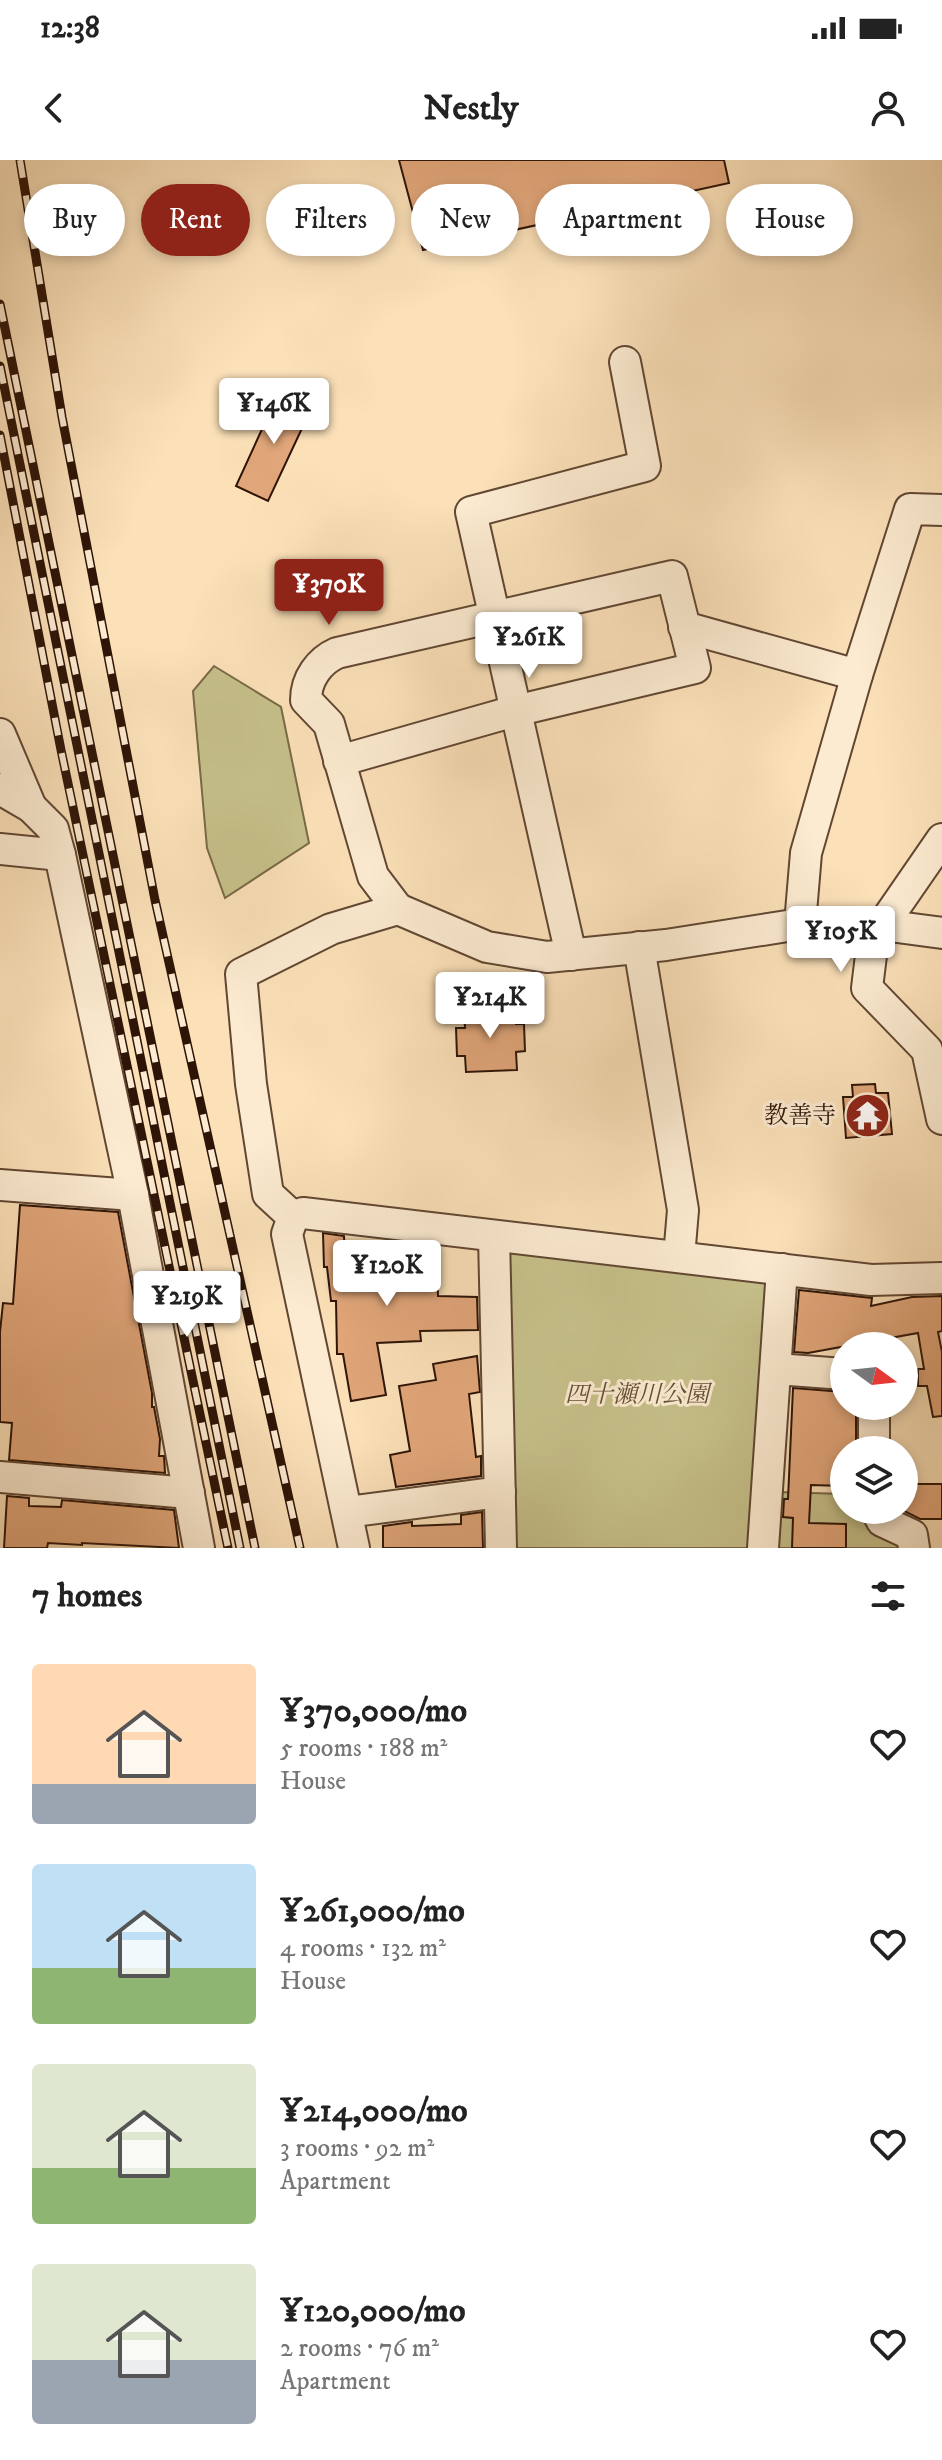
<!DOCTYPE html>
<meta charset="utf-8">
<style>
body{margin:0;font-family:"IM FELL DW Pica","Noto Serif JP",serif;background:#f2f2f2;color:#222;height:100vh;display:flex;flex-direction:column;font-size:30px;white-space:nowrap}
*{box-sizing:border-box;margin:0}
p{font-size:26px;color:#767676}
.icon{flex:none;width:44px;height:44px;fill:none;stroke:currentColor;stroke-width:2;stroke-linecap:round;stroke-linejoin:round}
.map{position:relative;height:1388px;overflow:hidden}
.panel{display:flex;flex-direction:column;background:#fff;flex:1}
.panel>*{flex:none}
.hud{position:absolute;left:24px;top:24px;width:894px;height:72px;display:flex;gap:16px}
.needle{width:52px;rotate:105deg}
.tools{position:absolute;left:830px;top:1172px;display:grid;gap:16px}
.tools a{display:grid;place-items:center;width:88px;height:88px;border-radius:50%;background:#fff;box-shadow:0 4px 12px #0003;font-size:40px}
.price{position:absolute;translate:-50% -68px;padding:0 18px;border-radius:8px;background:#fff;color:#222;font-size:26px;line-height:52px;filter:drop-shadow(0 2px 4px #0008)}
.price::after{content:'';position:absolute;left:50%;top:48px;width:24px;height:18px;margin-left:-12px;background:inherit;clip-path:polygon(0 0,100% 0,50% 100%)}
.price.selected{background:#8f2418;color:#fff}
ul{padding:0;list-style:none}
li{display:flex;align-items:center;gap:24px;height:200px;padding:0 32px}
li span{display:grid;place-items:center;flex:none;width:224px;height:160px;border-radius:8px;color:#555}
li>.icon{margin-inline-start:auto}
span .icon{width:96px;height:96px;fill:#fffc;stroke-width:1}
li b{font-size:34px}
h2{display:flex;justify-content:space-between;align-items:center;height:96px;padding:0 32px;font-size:34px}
.chip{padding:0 28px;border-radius:36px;background:#fff;box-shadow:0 4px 12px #0003;font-size:28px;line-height:72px}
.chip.selected{background:#8f2418;color:#fff}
.status{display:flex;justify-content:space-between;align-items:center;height:56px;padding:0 40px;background:#fff;direction:ltr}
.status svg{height:22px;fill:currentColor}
header{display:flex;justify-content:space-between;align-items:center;height:104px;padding:0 32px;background:#fff;font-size:36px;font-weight:700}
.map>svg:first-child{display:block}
</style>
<div class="status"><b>12:38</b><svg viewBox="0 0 49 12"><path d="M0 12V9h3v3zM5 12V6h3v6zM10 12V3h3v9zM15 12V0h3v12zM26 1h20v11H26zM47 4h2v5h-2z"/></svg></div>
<header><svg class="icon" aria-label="back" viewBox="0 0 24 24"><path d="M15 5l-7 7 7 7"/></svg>Nestly<svg class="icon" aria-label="person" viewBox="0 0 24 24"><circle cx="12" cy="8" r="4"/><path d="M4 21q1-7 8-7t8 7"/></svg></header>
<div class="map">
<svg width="942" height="1388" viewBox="0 0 942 1388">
<rect width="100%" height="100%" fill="#fbe0b8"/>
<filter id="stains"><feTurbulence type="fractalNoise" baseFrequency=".0025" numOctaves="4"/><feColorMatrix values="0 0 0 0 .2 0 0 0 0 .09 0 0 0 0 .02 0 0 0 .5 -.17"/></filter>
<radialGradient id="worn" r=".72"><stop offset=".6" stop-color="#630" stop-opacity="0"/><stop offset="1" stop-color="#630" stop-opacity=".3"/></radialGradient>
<!-- green -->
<g fill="#c6c08a" stroke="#7a6a48" stroke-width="2">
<polygon points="214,506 281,547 309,683 225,738 207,688 193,531"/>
<polygon points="510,1087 768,1119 754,1388 513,1388 504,1097"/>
<polygon points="777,1332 844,1334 844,1350 864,1350 907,1388 773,1388"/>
</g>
<!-- building -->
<g fill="#e1a67a" stroke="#2e1407" stroke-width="2">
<polygon points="399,0 724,0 729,23 423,90"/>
<polygon points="279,232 312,247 268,341 236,326"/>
<polygon points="515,847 516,864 524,864 525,891 516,892 517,910 466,912 465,896 457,896 456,868 465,868 464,849"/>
<polygon points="875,924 876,933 888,933 892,974 846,978 843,937 853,937 852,925"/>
<polygon points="20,1045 118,1052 152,1233 152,1247 154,1247 160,1279 159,1296 164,1296 165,1313 9,1300 12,1263 0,1262 0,1172 3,1143 13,1144"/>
<polygon points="323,1073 344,1076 345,1097 437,1091 438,1136 477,1137 478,1170 420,1171 421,1181 377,1183 386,1235 351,1241 343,1194 337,1194 336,1141 331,1141 327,1107 324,1107"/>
<polygon points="799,1130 872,1138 871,1146 912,1137 942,1136 942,1171 938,1172 942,1192 942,1256 933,1257 927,1226 918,1226 918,1209 924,1209 918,1173 808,1193 794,1192"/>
<polygon points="477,1196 480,1232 469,1234 476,1297 481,1296 481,1316 396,1327 390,1295 410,1291 399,1226 436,1220 433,1204"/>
<polygon points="793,1228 844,1232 844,1246 856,1246 856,1290 844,1290 844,1326 811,1325 809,1363 846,1364 846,1388 792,1388 793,1358 783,1357 784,1339 788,1339"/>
<polygon points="904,1324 942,1324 942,1359 920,1359 904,1351"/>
<polygon points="7,1336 29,1338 29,1346 61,1347 62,1340 174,1350 179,1388 82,1383 82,1385 48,1383 47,1388 4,1388"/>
<polygon points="482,1352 483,1388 383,1388 383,1366 412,1362 412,1366 461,1364 461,1355"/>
</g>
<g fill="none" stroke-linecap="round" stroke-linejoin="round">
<defs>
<g id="minor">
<polyline points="684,467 857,515"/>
<polyline points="0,574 31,647"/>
<path d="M339,601L515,551L695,508L672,416L337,493C319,501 306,519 306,540L329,564L373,716L398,749"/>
<polyline points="0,629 31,647 53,669 60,695 133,1035 199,1388"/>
<polyline points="942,679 873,779 867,828 927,890 942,959"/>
<polyline points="0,689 60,695"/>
<polyline points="800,764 806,693 857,515 910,349 942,350"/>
<polyline points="639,787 683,1050 679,1097"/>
<polyline points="571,795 471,352 645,306 625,202"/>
<polyline points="0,1025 133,1035"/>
<polyline points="293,1057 268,1034 251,924 241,814 331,769 398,749 487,787 547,797 666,785 800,764 882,765 942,773"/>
<polyline points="494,1076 501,1388"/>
<polyline points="776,1209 844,1214"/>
<polyline points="874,1290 874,1246"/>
<polyline points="0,1317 189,1333"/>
<polyline points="876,1350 882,1361 912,1375 914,1388"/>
<polyline points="347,1352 500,1332"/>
<polyline points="354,1388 287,1074 293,1057 303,1053 871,1120 942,1118"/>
<polyline points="763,1388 782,1109"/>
</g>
</defs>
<!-- minor casing -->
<use href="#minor" stroke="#614733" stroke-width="34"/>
<!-- minor -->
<use href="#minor" stroke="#fcebd1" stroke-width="30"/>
<defs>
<g id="rail">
<polyline points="20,0 62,257 155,740 300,1388"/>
<polyline points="0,144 255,1388"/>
<polyline points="0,206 240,1388"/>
<polyline points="0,275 61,590 228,1388"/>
</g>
</defs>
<!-- rail casing -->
<use href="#rail" stroke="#2e1407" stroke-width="9"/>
<!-- rail -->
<use href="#rail" stroke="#fcebd1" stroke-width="6" stroke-dasharray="18" stroke-linecap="butt"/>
</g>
<!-- icons -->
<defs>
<symbol id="temple-disc" viewBox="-11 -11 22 22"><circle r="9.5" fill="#8f2418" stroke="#fcebd1"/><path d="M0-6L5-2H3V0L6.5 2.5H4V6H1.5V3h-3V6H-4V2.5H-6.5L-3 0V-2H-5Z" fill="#fff"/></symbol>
</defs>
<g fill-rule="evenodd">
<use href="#temple-disc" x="842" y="930" width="51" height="51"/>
</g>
<g text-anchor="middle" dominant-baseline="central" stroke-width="6" stroke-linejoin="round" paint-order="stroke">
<!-- poi labels -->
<g font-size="24" fill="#2e1407" stroke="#fcebd1" text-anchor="end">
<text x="836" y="956">教善寺</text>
</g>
<!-- park labels -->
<g font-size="24" font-style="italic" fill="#635035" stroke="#fcebd1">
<text x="637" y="1235">四十瀬川公園</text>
</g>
</g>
<rect width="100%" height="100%" filter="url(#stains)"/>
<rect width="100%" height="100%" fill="url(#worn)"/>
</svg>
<div class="tools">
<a><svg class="needle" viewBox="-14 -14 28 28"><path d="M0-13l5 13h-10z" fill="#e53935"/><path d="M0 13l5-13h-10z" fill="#767676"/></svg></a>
<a><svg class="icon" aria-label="layers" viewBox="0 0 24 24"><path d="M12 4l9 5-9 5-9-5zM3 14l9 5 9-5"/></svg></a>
</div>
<b class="price" style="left:274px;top:286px">¥146K</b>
<b class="price selected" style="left:329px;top:467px">¥370K</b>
<b class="price" style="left:529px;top:520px">¥261K</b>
<b class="price" style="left:841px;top:814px">¥105K</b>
<b class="price" style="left:490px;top:880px">¥214K</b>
<b class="price" style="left:387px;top:1148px">¥120K</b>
<b class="price" style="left:187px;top:1179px">¥219K</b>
<div class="hud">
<a class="chip">Buy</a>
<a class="chip selected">Rent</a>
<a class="chip">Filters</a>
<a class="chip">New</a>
<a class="chip">Apartment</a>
<a class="chip">House</a>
</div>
</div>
<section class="panel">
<h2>7 homes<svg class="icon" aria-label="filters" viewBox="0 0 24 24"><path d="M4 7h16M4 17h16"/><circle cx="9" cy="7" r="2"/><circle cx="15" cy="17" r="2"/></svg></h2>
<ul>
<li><span style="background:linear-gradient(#ffd9b3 75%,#9aa5b1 0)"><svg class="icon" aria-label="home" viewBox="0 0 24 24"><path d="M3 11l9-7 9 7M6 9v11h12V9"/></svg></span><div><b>¥370,000/mo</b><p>5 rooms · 188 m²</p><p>House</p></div><svg class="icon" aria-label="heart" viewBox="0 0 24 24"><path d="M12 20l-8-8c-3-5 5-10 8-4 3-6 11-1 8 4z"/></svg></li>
<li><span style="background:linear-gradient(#bfe0f5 65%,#8fb573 0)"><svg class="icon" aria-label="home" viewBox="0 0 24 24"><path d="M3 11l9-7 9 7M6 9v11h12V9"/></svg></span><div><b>¥261,000/mo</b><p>4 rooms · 132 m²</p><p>House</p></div><svg class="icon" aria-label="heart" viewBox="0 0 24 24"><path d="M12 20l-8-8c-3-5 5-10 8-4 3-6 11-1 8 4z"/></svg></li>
<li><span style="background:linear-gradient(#dfe7d0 65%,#8fb573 0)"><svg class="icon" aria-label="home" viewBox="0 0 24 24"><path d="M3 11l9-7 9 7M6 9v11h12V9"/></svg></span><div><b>¥214,000/mo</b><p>3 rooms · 92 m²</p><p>Apartment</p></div><svg class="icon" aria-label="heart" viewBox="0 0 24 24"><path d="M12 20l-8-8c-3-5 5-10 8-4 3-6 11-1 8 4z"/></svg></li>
<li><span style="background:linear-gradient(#dfe7d0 60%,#9aa5b1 0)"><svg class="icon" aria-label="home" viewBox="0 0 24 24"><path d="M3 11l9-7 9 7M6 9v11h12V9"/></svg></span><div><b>¥120,000/mo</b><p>2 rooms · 76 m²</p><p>Apartment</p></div><svg class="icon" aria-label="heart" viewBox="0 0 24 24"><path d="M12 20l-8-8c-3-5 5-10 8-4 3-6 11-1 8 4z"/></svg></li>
</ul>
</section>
